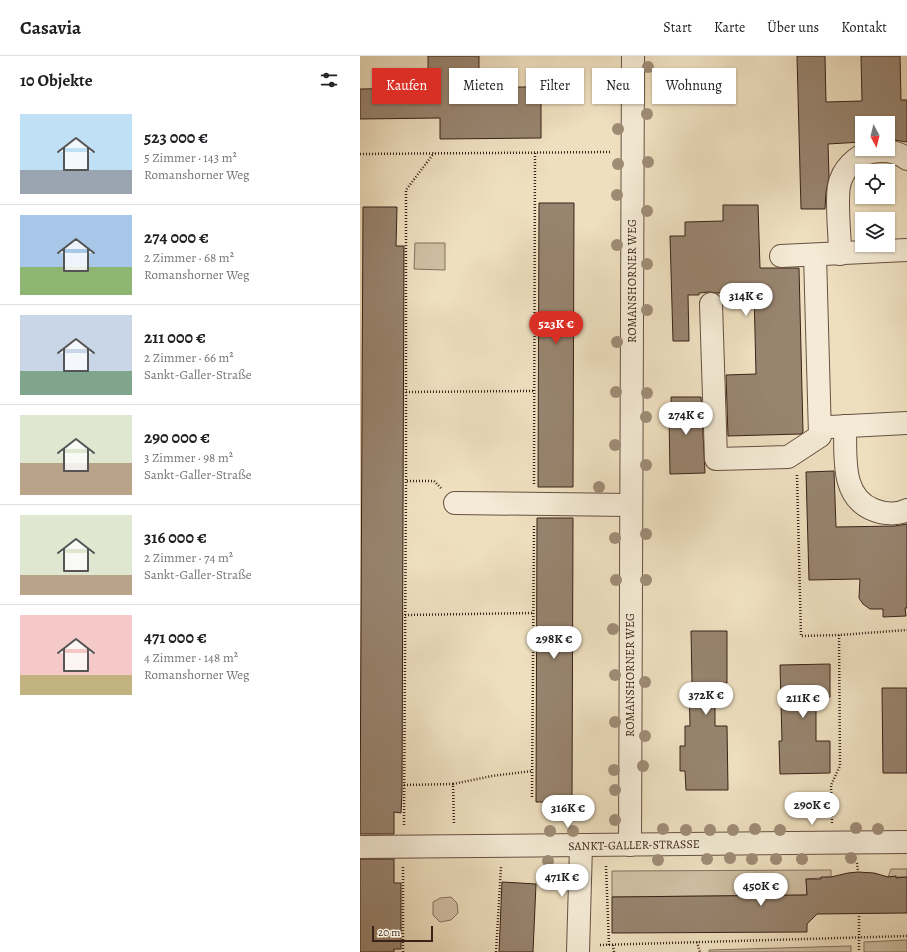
<!DOCTYPE html>
<html lang="de">
<meta charset="utf-8">
<style>
body{margin:0;font-family:Alegreya,serif;background:#f2f2f2;color:#202124;height:100vh;display:flex;flex-direction:column;font-size:15px;white-space:nowrap}
*{box-sizing:border-box;margin:0}
p{font-size:13px;color:#757577}
.icon{flex:none;width:22px;height:22px;fill:none;stroke:currentColor;stroke-width:2;stroke-linecap:round;stroke-linejoin:round}
.map{position:relative;flex:1;overflow:hidden}
.details{display:flex;flex-direction:column;background:#fff;width:360px}
.details>*{flex:none}
.banner{position:absolute;left:12px;top:12px;width:380px;height:36px;display:flex;gap:8px}
.needle{width:26px;rotate:173deg}
.tools{position:absolute;left:495px;top:60px;display:grid;gap:8px}
.tools a{display:grid;place-items:center;width:40px;height:40px;border-radius:0px;background:#fff;box-shadow:0 1px 3px #0004;font-size:20px}
.scale{position:absolute;left:12px;bottom:10px;width:61px;box-sizing:border-box;padding-left:4px;border:2px solid #3a2218;border-top:0;font-size:11px;line-height:14px;white-space:nowrap;color:#3a2218;-webkit-text-stroke:3px #f4ead5;paint-order:stroke}
.price{position:absolute;translate:-50% -34px;padding:0 9px;border-radius:14px;background:#fff;color:#222;font-size:13px;line-height:26px;filter:drop-shadow(0 1px 2px #0008)}
.price::after{content:'';position:absolute;left:50%;top:24px;width:12px;height:9px;margin-left:-6px;background:inherit;clip-path:polygon(0 0,100% 0,50% 100%)}
.price.active{background:#d93025;color:#fff}
ul{padding:0;list-style:none}
li{display:flex;align-items:center;gap:12px;height:100px;padding:0 20px}
li+li{border-top:1px solid #e0e0e0}
li span{display:grid;place-items:center;flex:none;width:112px;height:80px;border-radius:0px;color:#555}
li>.icon{margin-inline-start:auto}
span .icon{width:48px;height:48px;fill:#fffc;stroke-width:1}
li b{font-size:17px}
h2{display:flex;justify-content:space-between;align-items:center;height:48px;padding:0 20px;font-size:17px}
.chip{padding:0 14px;border-radius:0px;background:#fff;box-shadow:0 1px 3px #0004;font-size:14px;line-height:36px}
.chip.active{background:#d93025;color:#fff}
header{display:flex;align-items:center;gap:24px;box-sizing:border-box;height:56px;padding:0 20px;background:#fff;border-bottom:1px solid #e0e0e0}
header strong{font-size:19px}
nav{display:flex;gap:22px;margin-inline-start:auto;font-size:14px}
main{display:flex;flex:1;min-height:0}
.map>svg:first-child{display:block}
</style>
<header>
<strong>Casavia</strong>
<nav><a>Start</a><a>Karte</a><a>Über uns</a><a>Kontakt</a></nav>
</header>
<main>
<section class="details">
<h2>10 Objekte<svg class="icon" aria-label="filters" viewBox="0 0 24 24"><path d="M4 7h16M4 17h16"/><circle cx="9" cy="7" r="2"/><circle cx="15" cy="17" r="2"/></svg></h2>
<ul>
<li><span style="background:linear-gradient(#bfe0f5 70%,#9aa5b1 0)"><svg class="icon" aria-label="home" viewBox="0 0 24 24"><path d="M3 11l9-7 9 7M6 9v11h12V9"/></svg></span><div><b>523 000 €</b><p>5 Zimmer · 143 m²</p><p>Romanshorner Weg</p></div></li>
<li><span style="background:linear-gradient(#a9c7e8 65%,#8fb573 0)"><svg class="icon" aria-label="home" viewBox="0 0 24 24"><path d="M3 11l9-7 9 7M6 9v11h12V9"/></svg></span><div><b>274 000 €</b><p>2 Zimmer · 68 m²</p><p>Romanshorner Weg</p></div></li>
<li><span style="background:linear-gradient(#c9d6e8 70%,#7fa58c 0)"><svg class="icon" aria-label="home" viewBox="0 0 24 24"><path d="M3 11l9-7 9 7M6 9v11h12V9"/></svg></span><div><b>211 000 €</b><p>2 Zimmer · 66 m²</p><p>Sankt-Galler-Straße</p></div></li>
<li><span style="background:linear-gradient(#dfe7d0 60%,#b9a48a 0)"><svg class="icon" aria-label="home" viewBox="0 0 24 24"><path d="M3 11l9-7 9 7M6 9v11h12V9"/></svg></span><div><b>290 000 €</b><p>3 Zimmer · 98 m²</p><p>Sankt-Galler-Straße</p></div></li>
<li><span style="background:linear-gradient(#dfe7d0 75%,#b9a48a 0)"><svg class="icon" aria-label="home" viewBox="0 0 24 24"><path d="M3 11l9-7 9 7M6 9v11h12V9"/></svg></span><div><b>316 000 €</b><p>2 Zimmer · 74 m²</p><p>Sankt-Galler-Straße</p></div></li>
<li><span style="background:linear-gradient(#f6c9c9 75%,#c2b280 0)"><svg class="icon" aria-label="home" viewBox="0 0 24 24"><path d="M3 11l9-7 9 7M6 9v11h12V9"/></svg></span><div><b>471 000 €</b><p>4 Zimmer · 148 m²</p><p>Romanshorner Weg</p></div></li>
</ul>
</section>
<div class="map">
<svg width="547" height="896" viewBox="0 0 547 896">
<rect width="100%" height="100%" fill="#eedfbf"/>
<filter id="stains"><feTurbulence type="fractalNoise" baseFrequency=".005" numOctaves="4"/><feColorMatrix values="0 0 0 0 .2 0 0 0 0 .09 0 0 0 0 .02 0 0 0 .5 -.17"/></filter>
<radialGradient id="worn" r=".72"><stop offset=".6" stop-color="#630" stop-opacity="0"/><stop offset="1" stop-color="#630" stop-opacity=".3"/></radialGradient>
<!-- green -->
<g fill="#cfbfa3" stroke="#84705e">
<polygon points="55,187 85,187 85,214 54,213"/>
<polygon points="531,813 547,813 547,821 528,821"/>
<polygon points="471,814 471,821 446,823 447,839 252,841 252,815"/>
<polygon points="91,841 97,847 98,857 91,864 80,866 73,859 73,846 80,842"/>
<polygon points="547,884 547,896 504,896 504,886"/>
<polygon points="491,890 491,896 349,896 349,894"/>
</g>
<!-- building -->
<g fill="#98846f" stroke="#3a2218">
<polygon points="68,0 119,0 119,31 181,31 181,82 80,83 80,62 0,63 0,33 68,32"/>
<polygon points="437,0 465,0 466,46 502,45 501,0 540,0 541,44 547,44 547,86 528,83 528,67 502,67 502,86 468,88 469,121 466,136 465,153 441,153"/>
<polygon points="179,147 214,147 213,431 178,431"/>
<polygon points="363,149 398,149 400,212 439,212 443,376 441,378 368,380 366,319 396,318 394,236 356,237 350,236 339,237 339,239 328,239 329,285 313,285 310,180 325,180 325,166 363,165"/>
<polygon points="3,151 37,151 36,190 44,190 42,736 41,757 34,756 34,778 0,778"/>
<polygon points="311,341 341,341 345,417 310,418 309,360 312,360"/>
<polygon points="474,415 476,471 535,470 547,468 547,552 545,552 546,560 523,561 523,553 510,553 503,548 499,542 500,523 449,524 446,416"/>
<polygon points="177,462 213,462 212,746 176,746"/>
<polygon points="331,575 367,575 367,627 355,627 355,670 367,670 368,734 326,734 325,715 320,715 320,690 325,690 325,670 330,670 329,627 332,627"/>
<polygon points="470,608 470,641 456,641 456,685 470,685 470,717 420,718 419,685 422,685 420,609"/>
<polygon points="522,632 547,632 547,717 523,717"/>
<polygon points="0,803 34,803 34,827 41,827 41,893 34,893 34,896 0,896"/>
<polygon points="498,816 514,817 528,821 536,820 536,822 547,821 547,857 457,858 447,868 447,876 252,877 252,841 447,839 446,823 461,823 461,821 471,821 488,817"/>
<polygon points="142,826 176,828 173,896 139,896"/>
</g>
<g fill="none" stroke-linecap="round" stroke-linejoin="round">
<defs>
<g id="minor">
<path d="M480,198C480,178 476,148 479,130C482,114 496,99 512,96C524,94 537,95 547,103"/>
<polyline points="421,200 547,194"/>
<polyline points="351,248 356,403 428,401 460,380 455,199"/>
<path d="M485,370C486,400 480,441 514,454C524,458 537,459 547,454"/>
<polyline points="470,371 547,367"/>
<polyline points="95,447 271,449"/>
<polyline points="270,789 273,0"/>
<polyline points="0,791 547,786"/>
<polyline points="218,896 221,790"/>
</g>
</defs>
<!-- minor casing -->
<use href="#minor" stroke="#675142" stroke-width="24"/>
<!-- path -->
<g stroke="#3a2218" stroke-width="2.5" stroke-dasharray="1 2" stroke-linecap="butt">
<polyline points="0,98 252,96"/>
<polyline points="46,336 174,335"/>
<polyline points="437,419 441,580 479,579"/>
<polyline points="47,425 74,425 81,432"/>
<polyline points="174,428 175,96"/>
<polyline points="45,559 174,557"/>
<polyline points="93,728 132,720 172,715"/>
<polyline points="44,729 93,728 94,769"/>
<polyline points="172,741 174,469"/>
<polyline points="472,767 471,729 480,710 479,579 547,574"/>
<polyline points="44,769 46,425 46,134 74,97"/>
<polyline points="497,807 498,816"/>
<polyline points="246,810 249,889"/>
<polyline points="499,857 499,896"/>
<polyline points="337,886 340,896"/>
<polyline points="240,889 547,880"/>
<polyline points="253,889 254,896"/>
<polyline points="43,896 43,811"/>
<polyline points="136,896 141,811"/>
</g>
<!-- minor -->
<use href="#minor" stroke="#f4ead5" stroke-width="22"/>
</g>
<!-- trees -->
<g fill="#9f8c76">
<circle cx="288" cy="11" r="6"/>
<circle cx="257" cy="25" r="6"/>
<circle cx="287" cy="58" r="6"/>
<circle cx="258" cy="73" r="6"/>
<circle cx="288" cy="106" r="6"/>
<circle cx="258" cy="108" r="6"/>
<circle cx="257" cy="139" r="6"/>
<circle cx="287" cy="155" r="6"/>
<circle cx="257" cy="189" r="6"/>
<circle cx="287" cy="208" r="6"/>
<circle cx="287" cy="254" r="6"/>
<circle cx="257" cy="286" r="6"/>
<circle cx="256" cy="336" r="6"/>
<circle cx="287" cy="337" r="6"/>
<circle cx="286" cy="361" r="6"/>
<circle cx="255" cy="389" r="6"/>
<circle cx="286" cy="409" r="6"/>
<circle cx="239" cy="431" r="6"/>
<circle cx="286" cy="478" r="6"/>
<circle cx="255" cy="482" r="6"/>
<circle cx="256" cy="524" r="6"/>
<circle cx="286" cy="524" r="6"/>
<circle cx="253" cy="573" r="6"/>
<circle cx="255" cy="619" r="6"/>
<circle cx="285" cy="626" r="6"/>
<circle cx="255" cy="666" r="6"/>
<circle cx="285" cy="680" r="6"/>
<circle cx="283" cy="710" r="6"/>
<circle cx="254" cy="714" r="6"/>
<circle cx="255" cy="734" r="6"/>
<circle cx="255" cy="764" r="6"/>
<circle cx="496" cy="772" r="6"/>
<circle cx="303" cy="773" r="6"/>
<circle cx="395" cy="773" r="6"/>
<circle cx="518" cy="773" r="6"/>
<circle cx="326" cy="774" r="6"/>
<circle cx="350" cy="774" r="6"/>
<circle cx="373" cy="774" r="6"/>
<circle cx="420" cy="774" r="6"/>
<circle cx="190" cy="775" r="6"/>
<circle cx="213" cy="775" r="6"/>
<circle cx="370" cy="802" r="6"/>
<circle cx="491" cy="802" r="6"/>
<circle cx="347" cy="803" r="6"/>
<circle cx="392" cy="803" r="6"/>
<circle cx="416" cy="803" r="6"/>
<circle cx="442" cy="803" r="6"/>
<circle cx="298" cy="804" r="6"/>
<circle cx="188" cy="805" r="6"/>
</g>
<g text-anchor="middle" dominant-baseline="central" stroke-width="3" stroke-linejoin="round" paint-order="stroke">
<!-- street labels -->
<g font-size="12" fill="#3a2218" stroke="#f4ead5">
<text transform="translate(272 225) rotate(-90)">ROMANSHORNER WEG</text>
<text transform="translate(270 619) rotate(-90)">ROMANSHORNER WEG</text>
<text transform="translate(274 789) rotate(-1)">SANKT-GALLER-STRASSE</text>
</g>
</g>
<rect width="100%" height="100%" filter="url(#stains)"/>
<rect width="100%" height="100%" fill="url(#worn)"/>
</svg>
<div class="tools">
<a><svg class="needle" viewBox="-14 -14 28 28"><path d="M0-13l5 13h-10z" fill="#e53935"/><path d="M0 13l5-13h-10z" fill="#757577"/></svg></a>
<a><svg class="icon" aria-label="locate" viewBox="0 0 24 24"><circle cx="12" cy="12" r="6"/><path d="M12 2v4M12 18v4M2 12h4M18 12h4"/></svg></a>
<a><svg class="icon" aria-label="layers" viewBox="0 0 24 24"><path d="M12 4l9 5-9 5-9-5zM3 14l9 5 9-5"/></svg></a>
</div>
<div class="scale">20 m</div>
<b class="price" style="left:386px;top:261px">314K €</b>
<b class="price active" style="left:196px;top:289px">523K €</b>
<b class="price" style="left:326px;top:380px">274K €</b>
<b class="price" style="left:194px;top:604px">298K €</b>
<b class="price" style="left:346px;top:660px">372K €</b>
<b class="price" style="left:443px;top:663px">211K €</b>
<b class="price" style="left:452px;top:770px">290K €</b>
<b class="price" style="left:208px;top:773px">316K €</b>
<b class="price" style="left:202px;top:842px">471K €</b>
<b class="price" style="left:401px;top:851px">450K €</b>
<div class="banner">
<a class="chip active">Kaufen</a>
<a class="chip">Mieten</a>
<a class="chip">Filter</a>
<a class="chip">Neu</a>
<a class="chip">Wohnung</a>
</div>
</div>
</main>
